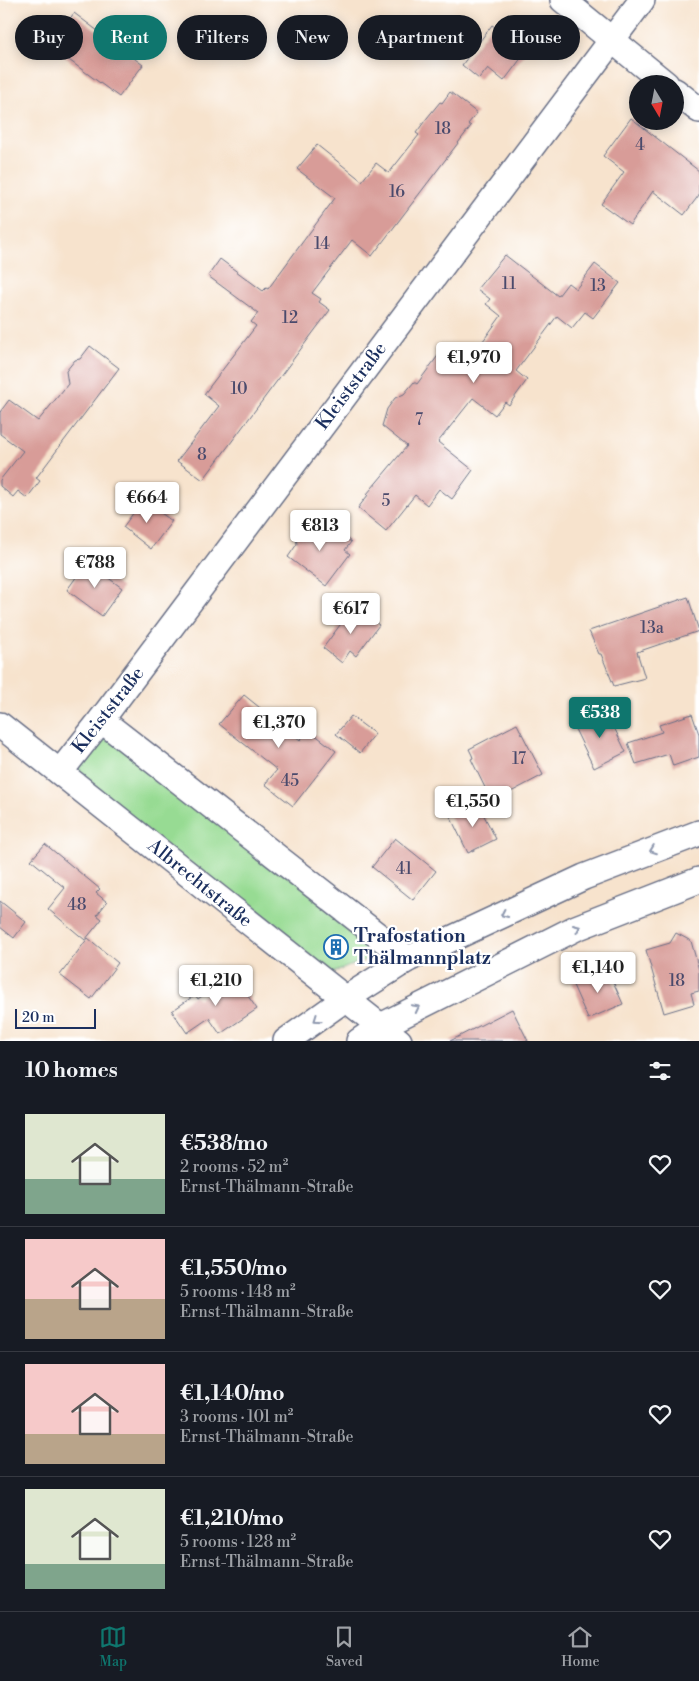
<!DOCTYPE html>
<meta charset="utf-8">
<style>
body{margin:0;font-family:"Libre Bodoni",serif;background:#20242c;color:#f1f3f6;height:100vh;display:flex;flex-direction:column;font-size:19px;white-space:nowrap}
*{box-sizing:border-box;margin:0}
p{font-size:16px;color:#9ea1a6}
.icon{flex:none;width:28px;height:28px;fill:none;stroke:currentColor;stroke-width:2;stroke-linecap:round;stroke-linejoin:round}
.map{position:relative;height:1041px;overflow:hidden}
.sheet{display:flex;flex-direction:column;background:#171b24;flex:1}
.sheet>*{flex:none}
.banner{position:absolute;left:15px;top:15px;width:670px;height:45px;display:flex;gap:10px}
.needle{width:32px;rotate:170deg}
.tools{position:absolute;left:629px;top:75px;display:grid;gap:10px}
.tools a{display:grid;place-items:center;width:55px;height:55px;border-radius:50%;background:#171b24;box-shadow:0 2px 12px #0003;font-size:25px}
.scale{position:absolute;left:15px;bottom:12px;width:81px;box-sizing:border-box;padding-left:5px;border:2px solid #1b2f5e;border-top:0;font-size:14px;line-height:18px;white-space:nowrap;color:#1b2f5e;-webkit-text-stroke:4px #fff;paint-order:stroke}
.price{position:absolute;translate:-50% -42px;padding:0 11px;border-radius:5px;background:#fff;color:#222;font-size:16px;line-height:32px;filter:drop-shadow(0 1px 2px #0008)}
.price::after{content:'';position:absolute;left:50%;top:30px;width:15px;height:11px;margin-left:-8px;background:inherit;clip-path:polygon(0 0,100% 0,50% 100%)}
.price.current{background:#0f766e;color:#fff}
ul{padding:0;list-style:none}
li{display:flex;align-items:center;gap:15px;height:125px;padding:0 25px}
li+li{border-top:1px solid #363941}
li span{display:grid;place-items:center;flex:none;width:140px;height:100px;border-radius:0px;color:#555}
li>.icon{margin-inline-start:auto}
span .icon{width:60px;height:60px;fill:#fffc;stroke-width:1}
li b{font-size:21px}
h2{display:flex;justify-content:space-between;align-items:center;height:60px;padding:0 25px;font-size:21px}
.tag{padding:0 18px;border-radius:22px;background:#171b24;box-shadow:0 2px 12px #0003;font-size:18px;line-height:45px}
.tag.current{background:#0f766e;color:#fff}
.dock{display:flex;justify-content:space-around;align-items:center;height:70px;border-top:1px solid #363941;background:#171b24;font-size:14px;color:#9ea1a6}
.dock a{display:grid;justify-items:center;gap:2px}
.dock .current{color:#0f766e}
.map>svg:first-child{display:block}
</style>
<div class="map">
<svg width="699" height="1041" viewBox="0 0 699 1041">
<rect width="100%" height="100%" fill="#fff"/>
<filter id="ink" filterUnits="userSpaceOnUse"><feTurbulence type="fractalNoise" baseFrequency=".02" numOctaves="2"/><feDisplacementMap in="SourceGraphic" scale="10" xChannelSelector="R" yChannelSelector="G"/><feConvolveMatrix kernelMatrix="1 2 1 2 8 2 1 2 1" color-interpolation-filters="sRGB"/></filter>
<filter id="wash" filterUnits="userSpaceOnUse"><feTurbulence type="fractalNoise" baseFrequency=".0096" numOctaves="4" result="noise"/><feDisplacementMap in="SourceGraphic" scale="20" xChannelSelector="R" yChannelSelector="G"/><feGaussianBlur stdDeviation="1.12" result="paint"/><feColorMatrix in="noise" values="0 0 0 0 0 0 0 0 0 0 0 0 0 0 0 0 0 1.4 0 .05"/><feComposite in="paint" operator="in"/></filter>
<g filter="url(#wash)">
<rect width="100%" height="100%" fill="#f7e3cd"/>
<!-- green -->
<polygon fill="#97db93" stroke="#598578" points="100,724 387,951 325,976 65,772"/>
<g id="blocks">
<!-- building -->
<g fill="#d89c98">
<polygon points="74,13 143,65 119,97 50,46"/>
<polygon points="492,25 503,33 504,31 528,49 504,81 488,68 479,79 462,65"/>
<polygon points="450,92 477,113 468,124 471,126 372,256 352,240 312,293 321,299 319,302 330,310 203,480 177,461 219,406 204,394 256,326 251,322 258,313 208,276 220,259 263,291 266,288 268,289 335,198 297,169 317,145 362,181 376,163 389,173 419,135 416,133 427,118 440,102 442,103"/>
<polygon points="631,118 699,171 699,195 684,215 653,191 630,225 601,204 624,172 603,156"/>
<polygon points="505,255 558,296 568,283 576,289 595,264 620,283 593,318 585,312 572,328 557,316 516,371 527,380 509,405 505,402 495,415 473,398 438,442 473,470 452,499 439,489 427,505 415,495 386,531 358,508 368,495 367,494 407,446 382,426 387,409 395,398 404,394 414,382 417,384 440,353 462,370 501,316 486,304 490,299 477,289"/>
<polygon points="90,346 119,368 36,478 40,481 27,498 18,491 13,497 0,486 0,480 23,451 0,434 0,412 9,400 38,421 68,384 66,371 75,360 80,359"/>
<polygon points="143,500 172,521 151,549 123,527"/>
<polygon points="310,524 327,536 333,528 351,542 345,550 350,554 326,586 288,557 297,544 295,525"/>
<polygon points="87,562 122,588 102,616 67,590"/>
<polygon points="688,597 699,631 637,652 645,678 614,686 601,654 599,654 589,631"/>
<polygon points="354,606 379,625 356,656 350,651 342,663 323,648"/>
<polygon points="244,695 300,740 309,730 336,751 293,806 265,784 277,770 219,724"/>
<polygon points="606,711 626,752 594,768 574,727"/>
<polygon points="692,714 699,734 699,757 673,766 669,754 636,764 628,743 662,732 659,725"/>
<polygon points="351,716 375,734 360,753 336,734"/>
<polygon points="517,724 543,775 492,802 471,759 473,758 472,755 469,749"/>
<polygon points="477,802 496,839 468,853 450,816"/>
<polygon points="395,838 436,871 413,900 372,867"/>
<polygon points="45,844 100,889 96,893 107,902 97,915 102,919 85,940 48,909 65,888 31,860"/>
<polygon points="0,901 26,922 14,938 0,927"/>
<polygon points="676,933 691,941 699,970 699,991 691,993 694,1004 664,1013 646,950 670,943"/>
<polygon points="88,938 118,963 91,999 60,975"/>
<polygon points="607,968 623,1004 588,1019 572,983"/>
<polygon points="234,976 257,1009 220,1034 209,1018 187,1033 172,1011 195,995 198,999 222,981 225,983"/>
<polygon points="512,1009 528,1041 450,1041"/>
</g>
</g>
</g>
<g filter="url(#ink)">
<use href="#blocks" fill-opacity="0" stroke="#686e85" stroke-width="1"/>
<g fill="none" stroke-linecap="round" stroke-linejoin="round">
<defs>
<g id="street">
<polyline points="563,0 666,84"/>
<polyline points="675,91 699,110"/>
<polyline points="101,720 408,959"/>
<polyline points="0,725 399,1041"/>
<polyline points="60,772 101,720 642,0"/>
<polyline points="286,1041 345,999 408,959 584,877 699,833"/>
<polyline points="359,1041 381,1026 576,928 699,880"/>
</g>
</defs>
<!-- street casing -->
<use href="#street" stroke="#686e85" stroke-width="28"/>
<!-- street -->
<use href="#street" stroke="#fff" stroke-width="25"/>
</g>
<!-- one-way arrows -->
<defs><path id="oneway-chevron" d="M-2-3.5L2.5 0L-2 3.5" fill="none" stroke-width="1.6" stroke-linecap="round" stroke-linejoin="round" transform="scale(1.25)"/></defs>
<g stroke="#8d97ae">
<use href="#oneway-chevron" transform="translate(653 850) rotate(159)"/>
<use href="#oneway-chevron" transform="translate(504 914) rotate(155)"/>
<use href="#oneway-chevron" transform="translate(577 928) rotate(-24)"/>
<use href="#oneway-chevron" transform="translate(416 1008) rotate(-27)"/>
<use href="#oneway-chevron" transform="translate(317 1019) rotate(145)"/>
</g>
</g>
<!-- icons -->
<defs>
<symbol id="building-ring" viewBox="-11 -11 22 22"><circle r="9.5" fill="#fff" stroke="#1f6fb2" stroke-width="1.5"/><path d="M-4-6H4V6H1V3H-1V6H-4ZM-2.5-4.3h1.7v1.8h-1.7ZM.8-4.3h1.7v1.8H.8ZM-2.5-1h1.7V.8h-1.7ZM.8-1h1.7V.8H.8Z" fill="#1f6fb2"/></symbol>
</defs>
<g fill-rule="evenodd">
<use href="#building-ring" x="322" y="933" width="28" height="28"/>
</g>
<g text-anchor="middle" dominant-baseline="central" stroke-width="4.5" stroke-linejoin="round" paint-order="stroke">
<!-- number labels -->
<g font-size="16" fill="#4a4a6c">
<text x="443" y="129">18</text>
<text x="640" y="145">4</text>
<text x="397" y="192">16</text>
<text x="322" y="244">14</text>
<text x="509" y="284">11</text>
<text x="598" y="286">13</text>
<text x="290" y="318">12</text>
<text x="239" y="389">10</text>
<text x="419" y="420">7</text>
<text x="202" y="455">8</text>
<text x="386" y="501">5</text>
<text x="652" y="628">13a</text>
<text x="519" y="759">17</text>
<text x="290" y="781">45</text>
<text x="404" y="869">41</text>
<text x="77" y="905">48</text>
<text x="677" y="981">18</text>
</g>
<!-- street labels -->
<g font-size="19" fill="#1b2f5e" stroke="#fff">
<text transform="translate(351 386) rotate(-53)">Kleiststraße</text>
<text transform="translate(108 710) rotate(-52)">Kleiststraße</text>
<text transform="translate(200 883) rotate(39)">Albrechtstraße</text>
</g>
<!-- poi labels -->
<g font-size="19" font-weight="bold" fill="#1b2f5e" stroke="#fff" text-anchor="start">
<text x="354" y="936">Trafostation<tspan x="354" dy="22">Thälmannplatz</tspan></text>
</g>
</g>
</svg>
<div class="tools">
<a><svg class="needle" viewBox="-14 -14 28 28"><path d="M0-13l5 13h-10z" fill="#e53935"/><path d="M0 13l5-13h-10z" fill="#9ea1a6"/></svg></a>
</div>
<div class="scale">20 m</div>
<b class="price" style="left:474px;top:384px">€1,970</b>
<b class="price" style="left:147px;top:524px">€664</b>
<b class="price" style="left:320px;top:552px">€813</b>
<b class="price" style="left:95px;top:589px">€788</b>
<b class="price" style="left:351px;top:635px">€617</b>
<b class="price current" style="left:600px;top:739px">€538</b>
<b class="price" style="left:279px;top:749px">€1,370</b>
<b class="price" style="left:473px;top:828px">€1,550</b>
<b class="price" style="left:598px;top:994px">€1,140</b>
<b class="price" style="left:216px;top:1007px">€1,210</b>
<div class="banner">
<a class="tag">Buy</a>
<a class="tag current">Rent</a>
<a class="tag">Filters</a>
<a class="tag">New</a>
<a class="tag">Apartment</a>
<a class="tag">House</a>
</div>
</div>
<section class="sheet">
<h2>10 homes<svg class="icon" aria-label="filters" viewBox="0 0 24 24"><path d="M4 7h16M4 17h16"/><circle cx="9" cy="7" r="2"/><circle cx="15" cy="17" r="2"/></svg></h2>
<ul>
<li><span style="background:linear-gradient(#dfe7d0 65%,#7fa58c 0)"><svg class="icon" aria-label="home" viewBox="0 0 24 24"><path d="M3 11l9-7 9 7M6 9v11h12V9"/></svg></span><div><b>€538/mo</b><p>2 rooms · 52 m²</p><p>Ernst-Thälmann-Straße</p></div><svg class="icon" aria-label="heart" viewBox="0 0 24 24"><path d="M12 20l-8-8c-3-5 5-10 8-4 3-6 11-1 8 4z"/></svg></li>
<li><span style="background:linear-gradient(#f6c9c9 60%,#b9a48a 0)"><svg class="icon" aria-label="home" viewBox="0 0 24 24"><path d="M3 11l9-7 9 7M6 9v11h12V9"/></svg></span><div><b>€1,550/mo</b><p>5 rooms · 148 m²</p><p>Ernst-Thälmann-Straße</p></div><svg class="icon" aria-label="heart" viewBox="0 0 24 24"><path d="M12 20l-8-8c-3-5 5-10 8-4 3-6 11-1 8 4z"/></svg></li>
<li><span style="background:linear-gradient(#f6c9c9 70%,#b9a48a 0)"><svg class="icon" aria-label="home" viewBox="0 0 24 24"><path d="M3 11l9-7 9 7M6 9v11h12V9"/></svg></span><div><b>€1,140/mo</b><p>3 rooms · 101 m²</p><p>Ernst-Thälmann-Straße</p></div><svg class="icon" aria-label="heart" viewBox="0 0 24 24"><path d="M12 20l-8-8c-3-5 5-10 8-4 3-6 11-1 8 4z"/></svg></li>
<li><span style="background:linear-gradient(#dfe7d0 75%,#7fa58c 0)"><svg class="icon" aria-label="home" viewBox="0 0 24 24"><path d="M3 11l9-7 9 7M6 9v11h12V9"/></svg></span><div><b>€1,210/mo</b><p>5 rooms · 128 m²</p><p>Ernst-Thälmann-Straße</p></div><svg class="icon" aria-label="heart" viewBox="0 0 24 24"><path d="M12 20l-8-8c-3-5 5-10 8-4 3-6 11-1 8 4z"/></svg></li>
</ul>
</section>
<nav class="dock">
<a class="current"><svg class="icon" aria-label="map" viewBox="0 0 24 24"><path d="M3 6l6-2 6 2 6-2v14l-6 2-6-2-6 2zM9 4v14M15 6v14"/></svg>Map</a>
<a><svg class="icon" aria-label="saved" viewBox="0 0 24 24"><path d="M7 4h10v16l-5-4-5 4z"/></svg>Saved</a>
<a><svg class="icon" aria-label="home" viewBox="0 0 24 24"><path d="M3 11l9-7 9 7M6 9v11h12V9"/></svg>Home</a>
</nav>
